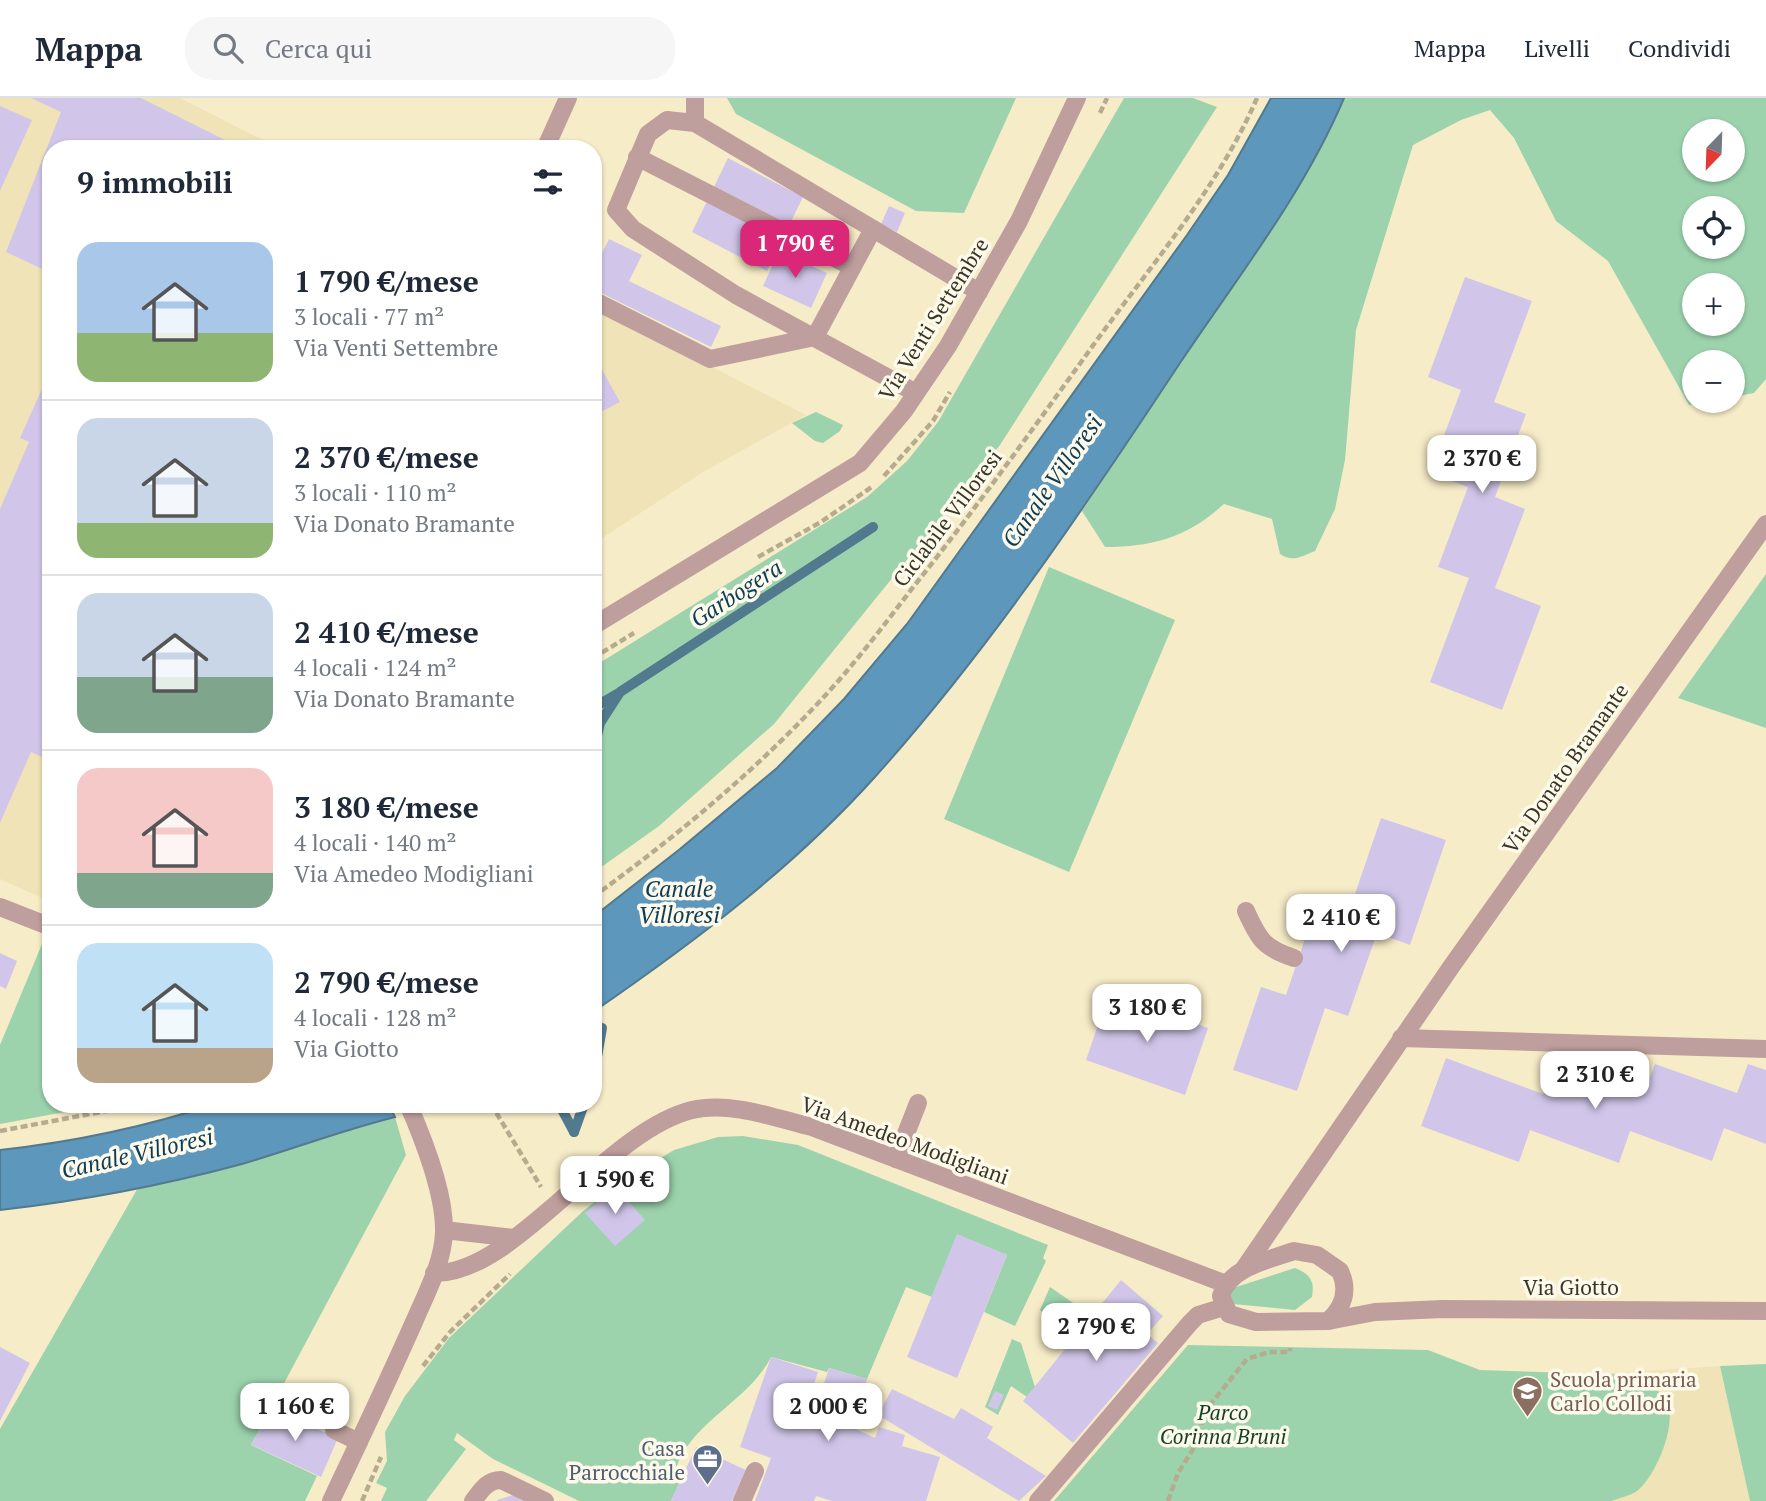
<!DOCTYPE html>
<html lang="it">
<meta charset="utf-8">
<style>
body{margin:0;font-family:"PT Serif",serif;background:#f6f6f7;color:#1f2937;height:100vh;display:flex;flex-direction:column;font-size:26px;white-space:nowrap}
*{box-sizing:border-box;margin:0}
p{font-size:23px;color:#747a83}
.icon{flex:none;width:38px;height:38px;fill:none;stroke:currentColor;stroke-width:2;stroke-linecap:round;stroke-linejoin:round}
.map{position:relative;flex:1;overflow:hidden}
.panel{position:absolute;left:42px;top:42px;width:560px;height:973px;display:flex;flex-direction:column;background:#fff;border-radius:28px;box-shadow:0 2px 5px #0004}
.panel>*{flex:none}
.needle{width:46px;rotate:203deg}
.tools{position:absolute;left:1682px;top:21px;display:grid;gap:14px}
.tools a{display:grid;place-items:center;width:63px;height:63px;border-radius:50%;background:#fff;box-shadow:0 2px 5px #0004;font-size:35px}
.price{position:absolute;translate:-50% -60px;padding:0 16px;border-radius:14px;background:#fff;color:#222;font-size:23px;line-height:46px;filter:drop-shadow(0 2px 4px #0008)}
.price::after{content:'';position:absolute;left:50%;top:42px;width:21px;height:16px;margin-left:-10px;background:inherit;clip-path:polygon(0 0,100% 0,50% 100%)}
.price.selected{background:#db2777;color:#fff}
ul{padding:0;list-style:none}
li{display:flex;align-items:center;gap:21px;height:175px;padding:0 35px}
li+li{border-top:2px solid #e0e1e3}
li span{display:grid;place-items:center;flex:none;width:196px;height:140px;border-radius:21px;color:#555}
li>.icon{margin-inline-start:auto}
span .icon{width:84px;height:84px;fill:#fffc;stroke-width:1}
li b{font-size:30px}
h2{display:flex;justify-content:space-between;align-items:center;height:84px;padding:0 35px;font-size:30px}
header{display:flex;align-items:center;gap:42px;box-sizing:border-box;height:98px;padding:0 35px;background:#fff;border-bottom:2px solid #e0e1e3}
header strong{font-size:33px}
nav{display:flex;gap:38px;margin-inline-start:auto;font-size:24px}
.search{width:490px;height:63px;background:#f6f6f7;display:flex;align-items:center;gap:18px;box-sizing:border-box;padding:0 24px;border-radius:28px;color:#747a83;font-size:26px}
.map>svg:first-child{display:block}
</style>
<header>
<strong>Mappa</strong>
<div class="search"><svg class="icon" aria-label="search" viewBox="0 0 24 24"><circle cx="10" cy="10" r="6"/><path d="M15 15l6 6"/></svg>Cerca qui</div>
<nav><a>Mappa</a><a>Livelli</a><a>Condividi</a></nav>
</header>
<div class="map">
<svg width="1766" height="1403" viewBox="0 0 1766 1403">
<rect width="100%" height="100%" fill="#f7ecc8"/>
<!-- built -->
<g fill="#f0e3b7">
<polygon points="0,0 180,0 281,51 51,51 51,804 0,781"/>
<polygon points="593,208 806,317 703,374 593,446"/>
<polygon points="1720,1268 1750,1403 1285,1403 1482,1277 1615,1275"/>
</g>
<!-- green -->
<g fill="#9cd3ad" fill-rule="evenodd">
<polygon points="727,0 1016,0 964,115 916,113 736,16"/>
<polygon points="1124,0 1193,0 1217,9 1000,347 774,626 659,728 593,775 593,569 867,399 907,363 938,324"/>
<path d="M1344,0H1766V281L1754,295L1733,299L1732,264H1694V303H1713L1689,307L1608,163L1556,123L1514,40L1490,12L1461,22L1413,47L1356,232L1345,362L1335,411L1315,453C1302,458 1293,465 1280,456L1272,421L1224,406C1188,439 1153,449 1105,449L1082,413L1267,135L1308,69ZM1694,33H1732V72H1694ZM1694,110H1732V149H1694ZM1694,187H1732V226H1694Z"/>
<polygon points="816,314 843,327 840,333 823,345 815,343 792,325"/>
<polygon points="1049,469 1175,522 1069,774 944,721"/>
<polygon points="1766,476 1766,630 1678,600"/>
<polygon points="42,846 51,849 51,1006 108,1006 0,1026 0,947"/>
<polygon points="395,1019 406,1057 251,1347 317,1378 305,1403 0,1403 0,1331 139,1088 242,1065 342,1032"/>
<path d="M743,1038L798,1047L1048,1147L1043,1160L1046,1163L1015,1228L984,1214L1007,1157L958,1137L932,1199L906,1189L867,1281L829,1270L827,1274L771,1259C749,1303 692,1323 676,1370L684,1375L671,1403H579L493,1361L457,1335L454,1342L466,1351L426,1403H381L387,1390L376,1385L387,1363L385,1334L405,1298L449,1240L582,1114L616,1087L674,1052L718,1039Z"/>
<path d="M1295,1170C1310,1176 1315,1183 1312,1199L1295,1212L1233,1206L1230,1195L1236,1189Z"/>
<polygon points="1050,1189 1092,1218 1074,1241 1040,1212"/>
<polygon points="1012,1241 1021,1245 1035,1289 1027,1299 1011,1288 998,1317 985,1309"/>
<path d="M1188,1247L1428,1252L1480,1272L1636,1277C1647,1284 1662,1293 1668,1307C1676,1330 1655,1379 1637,1393C1630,1398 1619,1400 1611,1403H1054Z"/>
<polygon points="1766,1266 1766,1403 1750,1403 1720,1268"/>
</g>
<!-- water -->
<g fill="#5d97bb" stroke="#527a8e" stroke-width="2">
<path d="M1271,0H1344C1304,95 1237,180 1180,265C1085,409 989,552 874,680C792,771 693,845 593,914V819L680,751L777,670L844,601L907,526L1187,137L1228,77Z"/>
<path d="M215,1006H389L395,1019C343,1032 293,1051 242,1066C164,1087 80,1103 0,1112V1052C73,1044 145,1029 215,1006Z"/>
</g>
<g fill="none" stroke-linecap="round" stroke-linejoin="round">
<!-- stream -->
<g stroke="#527a8e" stroke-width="10">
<polyline points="593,610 617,596"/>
<polyline points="593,654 600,625 620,594 873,429"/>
<polyline points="593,982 602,930"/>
<polyline points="559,1006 574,1034"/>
<polyline points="574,1034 584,1006"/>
</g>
</g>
<!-- building -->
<g fill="#d1c6e9">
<polygon points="31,0 141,0 243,51 51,51 51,175 6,154 61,14"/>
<polygon points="0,8 32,22 0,93"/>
<polygon points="728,60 803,99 767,173 692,134"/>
<polygon points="889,108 905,115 897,134 881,126"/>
<polygon points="609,141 642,157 629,183 721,228 711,249 593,191 593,173"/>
<polygon points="779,153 827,175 811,210 763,188"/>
<polygon points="1465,179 1532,203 1494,304 1526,316 1495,399 1525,411 1495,490 1541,508 1502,612 1430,584 1469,480 1438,469 1468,389 1430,375 1461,292 1428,279"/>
<polygon points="593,256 620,304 593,318"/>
<polygon points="46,282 51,285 51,663 31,654 0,725 0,411 29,344 20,340"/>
<polygon points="1381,720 1446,742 1410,847 1377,835 1348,918 1325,910 1297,993 1233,972 1261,889 1286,897 1314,814 1345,825"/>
<polygon points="0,855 17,863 6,891 0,888"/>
<polygon points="1109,895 1208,930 1185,997 1086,962"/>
<polygon points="1446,960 1543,996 1555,965 1643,997 1655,966 1737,995 1748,966 1766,972 1766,1046 1724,1030 1712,1063 1630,1033 1619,1065 1530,1032 1519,1064 1421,1028"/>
<polygon points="616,1089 645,1122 615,1148 585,1115"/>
<polygon points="957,1136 1007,1157 957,1280 907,1259"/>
<polygon points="1121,1182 1163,1218 1147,1236 1158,1245 1073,1345 1023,1303"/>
<polygon points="0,1249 30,1265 0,1323"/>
<polygon points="771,1259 818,1274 813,1289 822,1292 829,1270 867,1281 849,1328 875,1340 879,1329 905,1337 902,1348 940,1359 926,1403 832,1403 816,1398 814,1403 755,1403 771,1360 740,1349"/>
<polygon points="892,1291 954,1321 961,1310 993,1329 987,1340 1046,1378 1019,1403 878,1317"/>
<polygon points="995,1293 1004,1297 997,1312 988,1308"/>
<polygon points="271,1311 338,1340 321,1379 251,1347"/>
<polygon points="696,1349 746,1372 732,1403 671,1403"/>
<polygon points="513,1397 528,1403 497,1403 497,1402"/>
</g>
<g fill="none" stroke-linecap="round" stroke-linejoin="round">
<!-- path -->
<g stroke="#b5ac90" stroke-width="4.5" stroke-dasharray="7 3.5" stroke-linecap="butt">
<polyline points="1100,15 1107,0"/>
<polyline points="884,378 933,323 950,294"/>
<polyline points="758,459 821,424 873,388"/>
<polyline points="593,560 634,535"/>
<path d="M593,799C674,740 752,676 821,602C854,567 884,527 914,488C978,408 1037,325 1097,242C1153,165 1219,88 1257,0"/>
<polyline points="491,1006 541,1089"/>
<polyline points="0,1033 143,1006"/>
<polyline points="423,1268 450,1234 510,1176"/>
<polyline points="362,1403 381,1359"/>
<polyline points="1168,1403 1178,1375 1197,1345 1205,1313 1247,1261 1269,1254 1290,1254 1290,1250"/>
</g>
<!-- minor -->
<g stroke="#be9f9d" stroke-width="18">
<polyline points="695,25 695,0"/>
<polyline points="545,51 568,0"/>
<polyline points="637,59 852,169"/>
<polyline points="593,202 710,261 815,239 873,131"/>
<polyline points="916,295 736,197 633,131 616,112 648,36 667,22 695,25 979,194"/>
<polyline points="593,528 860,365 904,313 948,248 1019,123 1077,0"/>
<polyline points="0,809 51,829"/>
<path d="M1246,813C1259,842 1264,850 1294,860"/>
<polyline points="1401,940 1766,951"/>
<polyline points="896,1061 918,1005"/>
<polyline points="444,1132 514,1140"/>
<path d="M1294,1153L1317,1157L1340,1173C1349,1192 1344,1209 1328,1223L1256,1224L1229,1216L1221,1198C1229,1169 1269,1162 1294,1153Z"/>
<polyline points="1243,1172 1451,869 1766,426"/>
<path d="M434,1175C514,1177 606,1033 692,1012C731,1003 775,1020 812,1029L1226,1186"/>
<polyline points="1328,1223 1375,1214 1443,1211 1766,1213"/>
<polyline points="334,1332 359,1344"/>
<path d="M331,1403C359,1344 387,1285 414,1224C426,1196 443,1165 444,1134C445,1097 423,1040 408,1006"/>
<path d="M473,1403C481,1393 487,1382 501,1382L545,1403"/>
<polyline points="742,1403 755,1373"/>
<polyline points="1038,1403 1190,1225 1198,1217 1224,1209"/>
</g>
</g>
<!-- icons -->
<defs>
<symbol id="school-pin" viewBox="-11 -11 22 30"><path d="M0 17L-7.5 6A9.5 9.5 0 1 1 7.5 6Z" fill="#8d6e63" stroke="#fefaeb"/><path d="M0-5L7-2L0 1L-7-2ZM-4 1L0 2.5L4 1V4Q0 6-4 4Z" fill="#fff"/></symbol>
<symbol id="office-pin" viewBox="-11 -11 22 30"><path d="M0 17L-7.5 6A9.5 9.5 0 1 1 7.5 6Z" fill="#5c6f8a" stroke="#fefaeb"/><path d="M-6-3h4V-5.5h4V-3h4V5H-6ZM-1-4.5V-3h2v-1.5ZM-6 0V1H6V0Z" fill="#fff"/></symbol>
</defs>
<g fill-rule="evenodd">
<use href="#school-pin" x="1510" y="1276" width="35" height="47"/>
<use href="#office-pin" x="690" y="1344" width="35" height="47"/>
</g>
<g text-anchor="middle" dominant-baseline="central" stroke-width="7" stroke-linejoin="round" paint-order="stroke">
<!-- street labels -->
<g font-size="21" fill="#393526" stroke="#fefaeb">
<text transform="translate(933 221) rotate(-58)">Via Venti Settembre</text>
<text transform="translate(947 420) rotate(-53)">Ciclabile Villoresi</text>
<text transform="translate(1565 670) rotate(-55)">Via Donato Bramante</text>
<text transform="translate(905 1042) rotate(20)">Via Amedeo Modigliani</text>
<text x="1571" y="1189">Via Giotto</text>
</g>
<!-- education labels -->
<g font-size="21" fill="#785e54" stroke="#fefaeb" text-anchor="start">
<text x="1550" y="1281">Scuola primaria<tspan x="1550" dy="24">Carlo Collodi</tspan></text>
</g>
<!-- park labels -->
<g font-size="21" font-style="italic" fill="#133f24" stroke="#fefaeb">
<text x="1223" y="1314">Parco<tspan x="1223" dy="24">Corinna Bruni</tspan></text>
</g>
<!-- service labels -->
<g font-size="21" fill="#4e5e75" stroke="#fefaeb" text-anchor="end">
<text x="685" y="1350">Casa<tspan x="685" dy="24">Parrocchiale</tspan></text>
</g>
<!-- water labels -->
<g font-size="23" font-style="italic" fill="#0c3d56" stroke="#fefaeb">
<text transform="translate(1052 383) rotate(-55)">Canale Villoresi</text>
<text transform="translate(736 495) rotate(-33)">Garbogera</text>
<text x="679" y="790">Canale<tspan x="679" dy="26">Villoresi</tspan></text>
<text transform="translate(137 1055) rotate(-13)">Canale Villoresi</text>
</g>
</g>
</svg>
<div class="tools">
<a><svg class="needle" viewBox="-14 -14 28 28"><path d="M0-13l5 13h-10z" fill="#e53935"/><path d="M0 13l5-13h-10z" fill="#747a83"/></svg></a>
<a><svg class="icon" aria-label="locate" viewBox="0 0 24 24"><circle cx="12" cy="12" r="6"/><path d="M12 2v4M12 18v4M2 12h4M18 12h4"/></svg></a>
<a>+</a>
<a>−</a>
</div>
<b class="price selected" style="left:795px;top:182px">1 790 €</b>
<b class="price" style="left:1482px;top:397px">2 370 €</b>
<b class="price" style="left:1341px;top:856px">2 410 €</b>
<b class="price" style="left:1147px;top:946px">3 180 €</b>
<b class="price" style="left:1595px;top:1013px">2 310 €</b>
<b class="price" style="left:615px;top:1118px">1 590 €</b>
<b class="price" style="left:1096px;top:1265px">2 790 €</b>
<b class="price" style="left:295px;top:1345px">1 160 €</b>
<b class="price" style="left:828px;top:1345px">2 000 €</b>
<section class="panel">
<h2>9 immobili<svg class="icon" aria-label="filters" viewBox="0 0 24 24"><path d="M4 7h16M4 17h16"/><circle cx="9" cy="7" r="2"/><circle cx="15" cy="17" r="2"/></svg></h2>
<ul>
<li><span style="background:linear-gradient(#a9c7e8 65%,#8fb573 0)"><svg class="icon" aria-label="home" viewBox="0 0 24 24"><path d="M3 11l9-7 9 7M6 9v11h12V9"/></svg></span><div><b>1 790 €/mese</b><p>3 locali · 77 m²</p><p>Via Venti Settembre</p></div></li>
<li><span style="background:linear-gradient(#c9d6e8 75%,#8fb573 0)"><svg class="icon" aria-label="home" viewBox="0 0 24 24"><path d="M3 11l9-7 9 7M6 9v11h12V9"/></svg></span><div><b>2 370 €/mese</b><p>3 locali · 110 m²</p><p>Via Donato Bramante</p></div></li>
<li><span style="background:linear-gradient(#c9d6e8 60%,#7fa58c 0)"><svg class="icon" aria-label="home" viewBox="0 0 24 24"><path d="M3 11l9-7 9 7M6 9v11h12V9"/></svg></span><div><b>2 410 €/mese</b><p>4 locali · 124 m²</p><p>Via Donato Bramante</p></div></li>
<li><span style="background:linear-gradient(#f6c9c9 75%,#7fa58c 0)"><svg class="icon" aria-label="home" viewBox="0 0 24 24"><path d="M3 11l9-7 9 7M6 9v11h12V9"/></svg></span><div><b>3 180 €/mese</b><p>4 locali · 140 m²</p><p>Via Amedeo Modigliani</p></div></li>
<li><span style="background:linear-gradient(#bfe0f5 75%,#b9a48a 0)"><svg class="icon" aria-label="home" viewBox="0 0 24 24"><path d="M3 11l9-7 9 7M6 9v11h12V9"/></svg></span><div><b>2 790 €/mese</b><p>4 locali · 128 m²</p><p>Via Giotto</p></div></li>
</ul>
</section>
</div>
